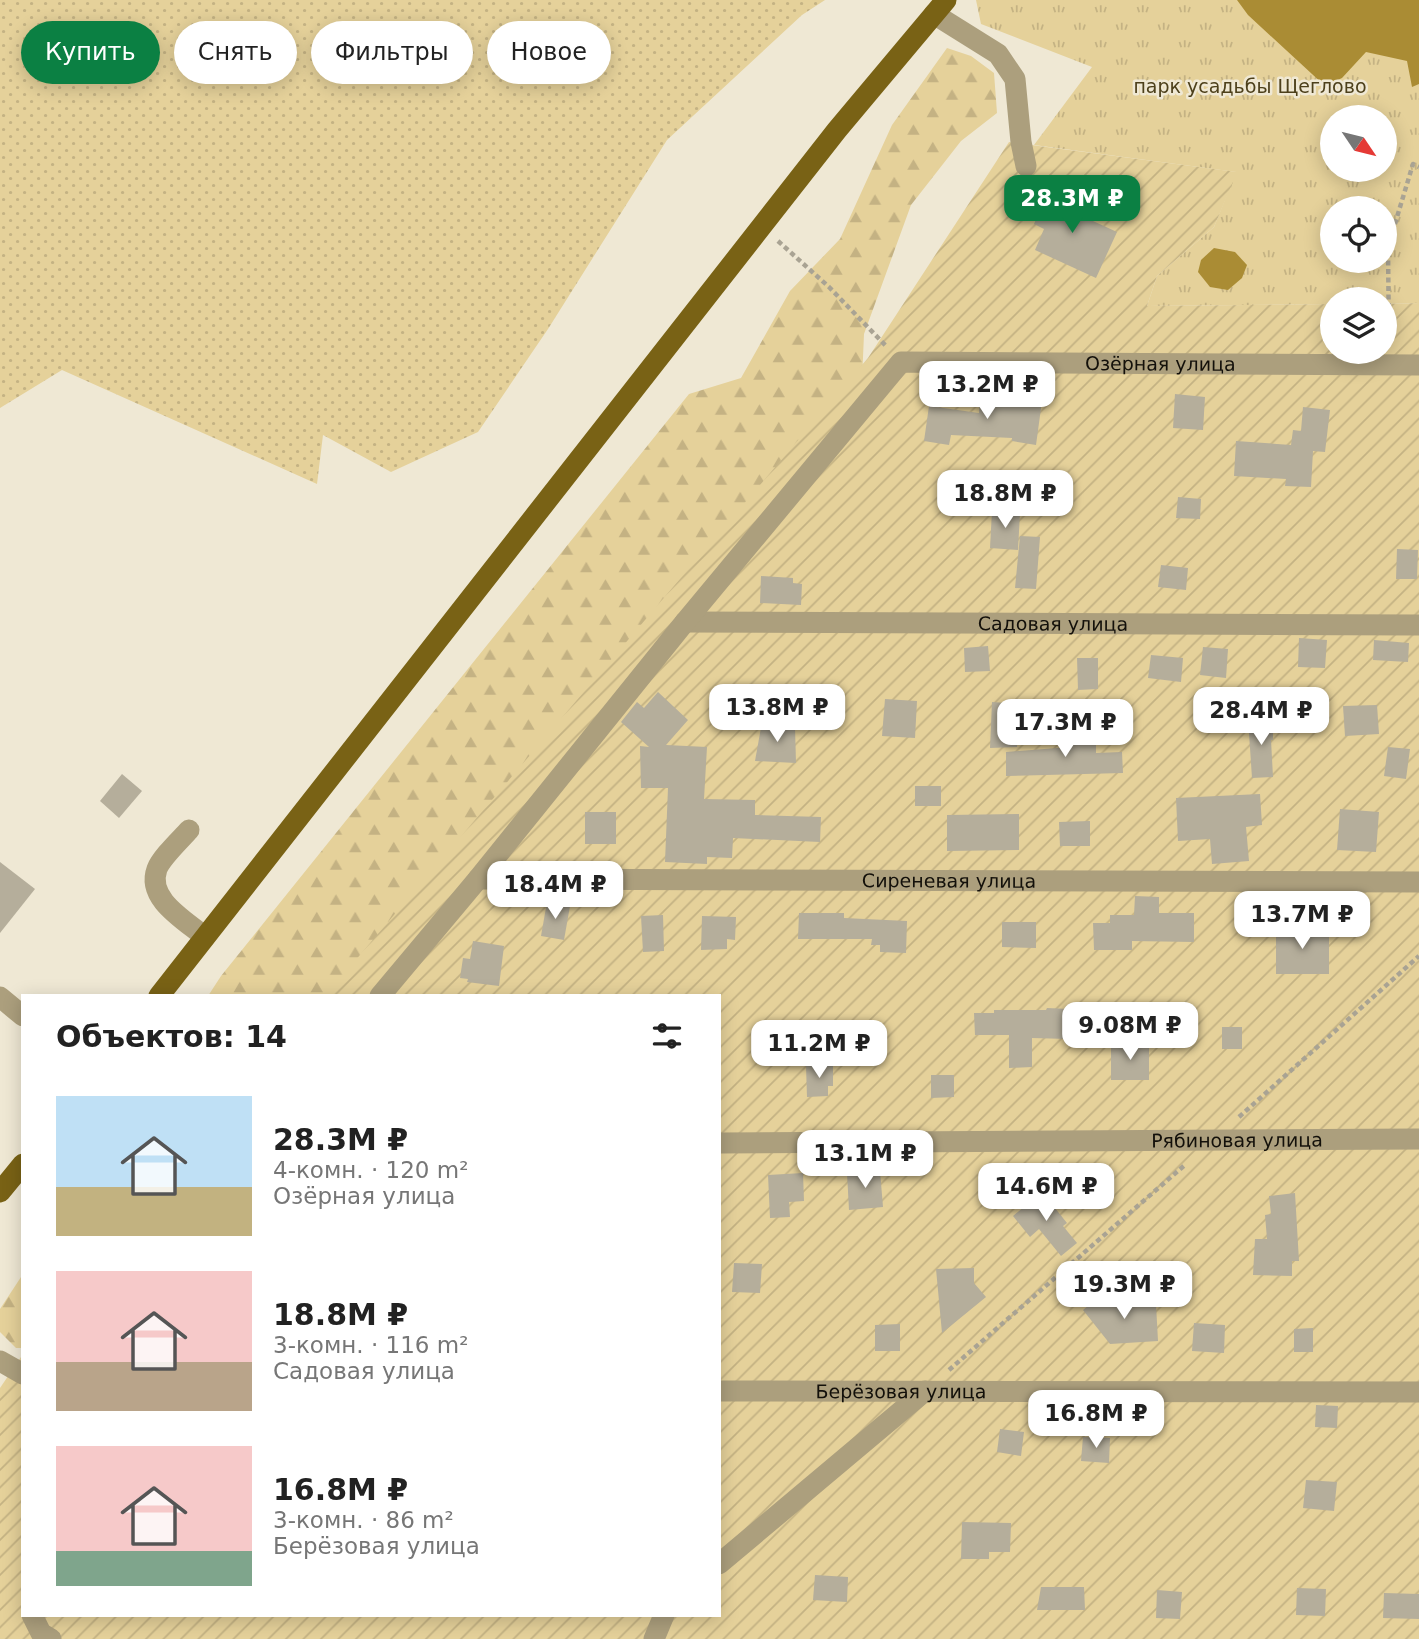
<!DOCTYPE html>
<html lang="ru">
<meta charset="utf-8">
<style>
body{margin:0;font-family:"DejaVu Sans",sans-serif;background:#f6f6f6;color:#222;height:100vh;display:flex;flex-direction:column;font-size:26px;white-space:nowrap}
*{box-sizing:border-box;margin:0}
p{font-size:23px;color:#767676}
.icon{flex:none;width:38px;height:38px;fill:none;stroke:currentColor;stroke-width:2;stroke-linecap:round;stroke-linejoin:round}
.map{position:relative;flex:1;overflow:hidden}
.drawer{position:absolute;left:21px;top:994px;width:700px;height:623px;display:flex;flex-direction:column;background:#fff;border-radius:0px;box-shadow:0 4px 18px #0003}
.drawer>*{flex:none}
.banner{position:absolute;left:21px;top:21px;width:700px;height:63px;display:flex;gap:14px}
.needle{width:46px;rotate:125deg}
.controls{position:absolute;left:1320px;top:105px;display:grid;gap:14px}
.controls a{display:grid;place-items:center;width:77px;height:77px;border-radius:50%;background:#fff;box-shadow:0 4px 18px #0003;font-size:35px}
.price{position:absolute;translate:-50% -60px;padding:0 16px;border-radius:14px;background:#fff;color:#222;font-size:23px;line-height:46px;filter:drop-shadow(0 2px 4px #0008)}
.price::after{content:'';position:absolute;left:50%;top:42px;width:21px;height:16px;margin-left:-10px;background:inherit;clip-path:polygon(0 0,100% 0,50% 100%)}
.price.active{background:#0b8043;color:#fff}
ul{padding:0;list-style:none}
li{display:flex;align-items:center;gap:21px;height:175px;padding:0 35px}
li span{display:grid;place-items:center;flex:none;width:196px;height:140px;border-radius:0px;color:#555}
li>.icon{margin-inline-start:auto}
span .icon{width:84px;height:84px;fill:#fffc;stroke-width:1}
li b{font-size:30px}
h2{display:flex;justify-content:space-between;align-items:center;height:84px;padding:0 35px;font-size:30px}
.chip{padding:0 24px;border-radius:32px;background:#fff;box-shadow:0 4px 18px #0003;font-size:24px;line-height:63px}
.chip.active{background:#0b8043;color:#fff}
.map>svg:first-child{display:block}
</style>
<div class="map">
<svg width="1419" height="1639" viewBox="0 0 1419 1639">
<defs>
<pattern id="grass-dots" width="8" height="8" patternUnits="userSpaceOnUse" patternTransform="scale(1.75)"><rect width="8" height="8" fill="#e5d19a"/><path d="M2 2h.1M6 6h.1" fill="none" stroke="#c4b283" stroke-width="1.8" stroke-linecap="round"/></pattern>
<pattern id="forest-firs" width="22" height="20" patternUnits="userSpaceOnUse" patternTransform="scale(1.75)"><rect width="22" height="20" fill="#e5d19a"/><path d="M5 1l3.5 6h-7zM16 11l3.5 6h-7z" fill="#c4b283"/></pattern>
<pattern id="park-tufts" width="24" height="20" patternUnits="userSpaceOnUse" patternTransform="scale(1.75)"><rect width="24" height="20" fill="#e5d19a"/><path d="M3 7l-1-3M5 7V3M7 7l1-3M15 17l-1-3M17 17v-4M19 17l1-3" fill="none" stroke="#c4b283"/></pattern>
<pattern id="garden-furrows" width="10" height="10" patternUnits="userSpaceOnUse" patternTransform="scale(1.75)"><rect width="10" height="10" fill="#e5d19a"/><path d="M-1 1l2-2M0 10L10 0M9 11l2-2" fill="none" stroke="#c4b283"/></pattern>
</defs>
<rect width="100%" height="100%" fill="#efe8d4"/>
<!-- grass -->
<polygon fill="url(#grass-dots)" points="0,0 825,0 802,15 667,140 548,329 478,432 391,472 323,435 317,484 62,370 0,408"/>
<!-- forest -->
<g fill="url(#forest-firs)">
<polygon points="947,48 971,56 994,73 997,113 961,141 911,205 864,334 862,381 360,996 208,996 221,976 689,394 741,378 790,291 840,239 892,125"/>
<polygon points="23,1274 23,1348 16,1348 0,1332 0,1309"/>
</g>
<!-- park -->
<path fill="url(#park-tufts)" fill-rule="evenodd" d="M976,0H1419V303L1384,304V299H1332V304L1147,306L1157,276L1214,227L1236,172L1034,145L1092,67L981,24ZM1332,117H1384V170H1332ZM1332,208H1384V261H1332Z"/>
<!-- garden -->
<polygon fill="url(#garden-furrows)" points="1009,142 1237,172 1214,227 1157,276 1147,306 1332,304 1332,352 1384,352 1384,304 1419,303 1419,1639 0,1639 0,1388 23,1354 23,1615 719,1615 719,996 325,996 868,358"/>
<!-- water -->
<g fill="#aa8c34">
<polygon points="1237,0 1419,0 1419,84 1412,87 1407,61 1366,52 1342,78 1325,86 1248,15"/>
<polygon points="1214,248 1235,252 1247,265 1242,278 1228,290 1210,287 1198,272 1201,260"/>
</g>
<!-- building -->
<g fill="#b5ae9b">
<polygon points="1049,190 1086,207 1082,216 1117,232 1096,278 1035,250 1044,229 1034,224"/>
<polygon points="980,393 1042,401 1036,445 1012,441 1012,438 951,435 949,445 924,441 929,406 979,413"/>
<polygon points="1175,394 1205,397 1203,430 1173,428"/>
<polygon points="1303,407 1330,410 1325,452 1313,451 1311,487 1285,486 1286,479 1234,476 1236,441 1291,445 1293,430 1301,431"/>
<polygon points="1178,497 1201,499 1200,519 1176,518"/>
<polygon points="992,511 1020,513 1018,550 990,548"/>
<polygon points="1020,536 1040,537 1036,589 1015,588"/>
<polygon points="1397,549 1418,550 1417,579 1396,579"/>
<polygon points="1161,565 1188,568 1186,590 1158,587"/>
<polygon points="761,576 793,578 793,583 802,584 801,605 760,603"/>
<polygon points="1299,638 1327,640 1325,668 1298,667"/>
<polygon points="1374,640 1409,643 1408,662 1373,660"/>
<polygon points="988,646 990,671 965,672 964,648"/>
<polygon points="1203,647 1228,649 1226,678 1200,675"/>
<polygon points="1151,655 1183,658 1181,682 1148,678"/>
<polygon points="1077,658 1098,658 1098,689 1078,690"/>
<polygon points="658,692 688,720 666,745 707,747 704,799 755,800 755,815 821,817 820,842 733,838 732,858 707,857 707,864 665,862 668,788 641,788 640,746 649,747 621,722 637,702 644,708"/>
<polygon points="885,699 917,701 915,738 882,736"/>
<polygon points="992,702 1020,704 1017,747 990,748"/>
<polygon points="1377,705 1379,734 1345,736 1343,706"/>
<polygon points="1248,718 1273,720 1273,740 1271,740 1273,777 1252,778"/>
<polygon points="762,722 795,727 796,763 755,761"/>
<polygon points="1070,731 1096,731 1096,753 1122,752 1123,773 1006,776 1006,752 1070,747"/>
<polygon points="1388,747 1410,749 1406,779 1384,776"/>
<polygon points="122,774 142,791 119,818 100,801"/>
<rect x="915" y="786" width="26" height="20"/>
<polygon points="1260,794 1262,825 1246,827 1249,861 1212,864 1210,839 1178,841 1176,798"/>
<polygon points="1340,809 1379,812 1376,852 1337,850"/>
<rect x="585" y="812" width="31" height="32"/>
<polygon points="1019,814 1019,850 947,851 947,815"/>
<polygon points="1090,821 1090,846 1060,846 1059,822"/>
<polygon points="0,862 35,889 0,933"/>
<polygon points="1135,896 1159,897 1159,913 1194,913 1194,942 1132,941 1132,950 1094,950 1093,923 1110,923 1110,915 1134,915"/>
<polygon points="547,902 570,906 564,940 541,936"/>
<polygon points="799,913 844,913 844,918 907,921 906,953 880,952 880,945 871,945 872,939 798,939"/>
<polygon points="663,915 664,951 643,952 641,916"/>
<polygon points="702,916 736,917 735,940 727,939 727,949 701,950"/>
<polygon points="1002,922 1036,922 1036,948 1002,947"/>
<rect x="1276" y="928" width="53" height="46"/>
<polygon points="473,941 504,946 499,986 467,982 468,979 460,978 463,958 470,959"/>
<polygon points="1047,1008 1069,1009 1068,1039 1032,1038 1032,1067 1009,1068 1009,1035 975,1035 974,1013 994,1013 994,1010 1046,1010"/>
<rect x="1222" y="1027" width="20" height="22"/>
<rect x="1111" y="1044" width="38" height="36"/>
<polygon points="806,1066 833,1066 833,1086 828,1086 828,1096 807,1097"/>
<polygon points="931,1075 954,1075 954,1097 931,1098"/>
<polygon points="880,1171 883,1207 849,1210 847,1173"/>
<polygon points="803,1173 804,1201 789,1202 790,1217 770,1218 768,1175"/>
<polygon points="1042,1192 1067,1223 1063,1226 1077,1243 1061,1256 1039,1229 1030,1237 1013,1216"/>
<polygon points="1295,1193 1299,1261 1292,1261 1292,1276 1253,1275 1255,1239 1267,1239 1265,1215 1271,1214 1269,1196"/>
<polygon points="734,1263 762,1264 760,1293 732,1292"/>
<polygon points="974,1268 974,1283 986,1297 942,1333 936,1269"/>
<polygon points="1104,1293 1114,1306 1156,1304 1158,1341 1110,1344 1083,1310"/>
<polygon points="1194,1323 1225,1325 1224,1353 1192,1351"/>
<polygon points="900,1324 900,1351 875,1351 875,1325"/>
<polygon points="1313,1328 1313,1352 1294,1352 1294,1329"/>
<polygon points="1316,1405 1338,1406 1337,1428 1315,1427"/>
<polygon points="1000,1429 1024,1432 1021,1456 997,1452"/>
<polygon points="1083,1437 1110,1438 1109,1463 1081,1461"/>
<polygon points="1306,1480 1337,1482 1334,1511 1303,1508"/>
<polygon points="962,1522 1011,1523 1010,1552 989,1552 989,1559 961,1559"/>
<polygon points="815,1575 848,1577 847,1602 813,1600"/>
<polygon points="1041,1587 1084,1587 1085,1610 1037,1610"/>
<polygon points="1297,1588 1326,1589 1325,1616 1296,1615"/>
<polygon points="1157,1590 1182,1592 1180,1619 1156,1618"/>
<polygon points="1384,1593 1419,1594 1419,1619 1383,1618"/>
</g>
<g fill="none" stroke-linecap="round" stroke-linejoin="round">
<!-- path -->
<g stroke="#a9a393" stroke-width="4.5" stroke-dasharray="5 3.5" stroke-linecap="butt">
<polyline points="778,241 829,287 887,347"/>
<polyline points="1389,342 1388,247 1413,164 1419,167"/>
<polyline points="1239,1117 1419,956"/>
<polyline points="949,1370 1186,1164"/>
</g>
<!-- minor -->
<g stroke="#ac9f7d" stroke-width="21">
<polyline points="934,14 998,54 1015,79 1021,142 1026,166"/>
<path id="s1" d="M685,622L1419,625"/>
<path d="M189,830C180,840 161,858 157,869C146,899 185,920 205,937"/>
<path id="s2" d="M478,879L1419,882"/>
<path id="s3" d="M380,996L478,879L685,622L901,362L1419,365"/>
<polyline points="0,997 23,1016"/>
<path id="s4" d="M719,1143L1419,1139"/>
<polyline points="0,1361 23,1374"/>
<path id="s5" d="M719,1391L1419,1392"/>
<polyline points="719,1564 925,1391"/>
<polyline points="32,1615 41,1633 51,1639"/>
<polyline points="654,1639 664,1615"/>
</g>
<!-- major -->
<g stroke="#796215" stroke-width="21">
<polyline points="159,996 837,130 946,0"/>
<polyline points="0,1192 23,1164"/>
</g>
</g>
<g text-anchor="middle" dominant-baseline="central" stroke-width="5" stroke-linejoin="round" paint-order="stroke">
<!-- park labels -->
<g font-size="19" fill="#4d401b" stroke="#efe8d4">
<text x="1250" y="86">парк усадьбы Щеглово</text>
</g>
<!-- street labels -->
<g font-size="19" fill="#13100a" stroke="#efe8d4">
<text stroke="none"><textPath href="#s3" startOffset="1080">Озёрная улица</textPath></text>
<text stroke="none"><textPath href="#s1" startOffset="368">Садовая улица</textPath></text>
<text stroke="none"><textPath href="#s2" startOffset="471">Сиреневая улица</textPath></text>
<text stroke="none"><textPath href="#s4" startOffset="518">Рябиновая улица</textPath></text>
<text stroke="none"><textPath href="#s5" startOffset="182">Берёзовая улица</textPath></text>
</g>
</g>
</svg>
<div class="controls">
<a><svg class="needle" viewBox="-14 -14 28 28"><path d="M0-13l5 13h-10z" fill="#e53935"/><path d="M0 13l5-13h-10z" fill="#767676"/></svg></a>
<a><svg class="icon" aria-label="locate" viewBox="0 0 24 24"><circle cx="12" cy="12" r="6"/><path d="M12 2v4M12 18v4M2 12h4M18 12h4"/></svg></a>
<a><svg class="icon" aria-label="layers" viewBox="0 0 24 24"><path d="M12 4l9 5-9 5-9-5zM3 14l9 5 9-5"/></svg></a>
</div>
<b class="price active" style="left:1072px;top:235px">28.3M ₽</b>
<b class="price" style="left:987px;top:421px">13.2M ₽</b>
<b class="price" style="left:1005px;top:530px">18.8M ₽</b>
<b class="price" style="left:777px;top:744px">13.8M ₽</b>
<b class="price" style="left:1261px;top:747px">28.4M ₽</b>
<b class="price" style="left:1065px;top:759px">17.3M ₽</b>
<b class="price" style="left:555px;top:921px">18.4M ₽</b>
<b class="price" style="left:1302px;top:951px">13.7M ₽</b>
<b class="price" style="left:1130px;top:1062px">9.08M ₽</b>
<b class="price" style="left:819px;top:1080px">11.2M ₽</b>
<b class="price" style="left:865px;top:1190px">13.1M ₽</b>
<b class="price" style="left:1046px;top:1223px">14.6M ₽</b>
<b class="price" style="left:1124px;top:1321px">19.3M ₽</b>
<b class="price" style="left:1096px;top:1450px">16.8M ₽</b>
<div class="banner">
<a class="chip active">Купить</a>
<a class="chip">Снять</a>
<a class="chip">Фильтры</a>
<a class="chip">Новое</a>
</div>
<section class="drawer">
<h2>Объектов: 14<svg class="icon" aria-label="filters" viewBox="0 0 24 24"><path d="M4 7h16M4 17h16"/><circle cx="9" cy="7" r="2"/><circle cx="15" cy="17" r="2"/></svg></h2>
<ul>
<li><span style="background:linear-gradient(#bfe0f5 65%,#c2b280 0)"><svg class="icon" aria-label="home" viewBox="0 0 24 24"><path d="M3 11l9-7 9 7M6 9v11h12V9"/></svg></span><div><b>28.3M ₽</b><p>4-комн. · 120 m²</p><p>Озёрная улица</p></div></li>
<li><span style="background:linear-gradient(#f6c9c9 65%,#b9a48a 0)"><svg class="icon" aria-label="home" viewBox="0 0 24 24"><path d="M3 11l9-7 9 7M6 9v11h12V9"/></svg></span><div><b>18.8M ₽</b><p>3-комн. · 116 m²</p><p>Садовая улица</p></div></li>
<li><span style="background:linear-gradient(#f6c9c9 75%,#7fa58c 0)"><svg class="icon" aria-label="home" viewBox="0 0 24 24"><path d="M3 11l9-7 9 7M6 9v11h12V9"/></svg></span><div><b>16.8M ₽</b><p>3-комн. · 86 m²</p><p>Берёзовая улица</p></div></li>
</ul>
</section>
</div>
